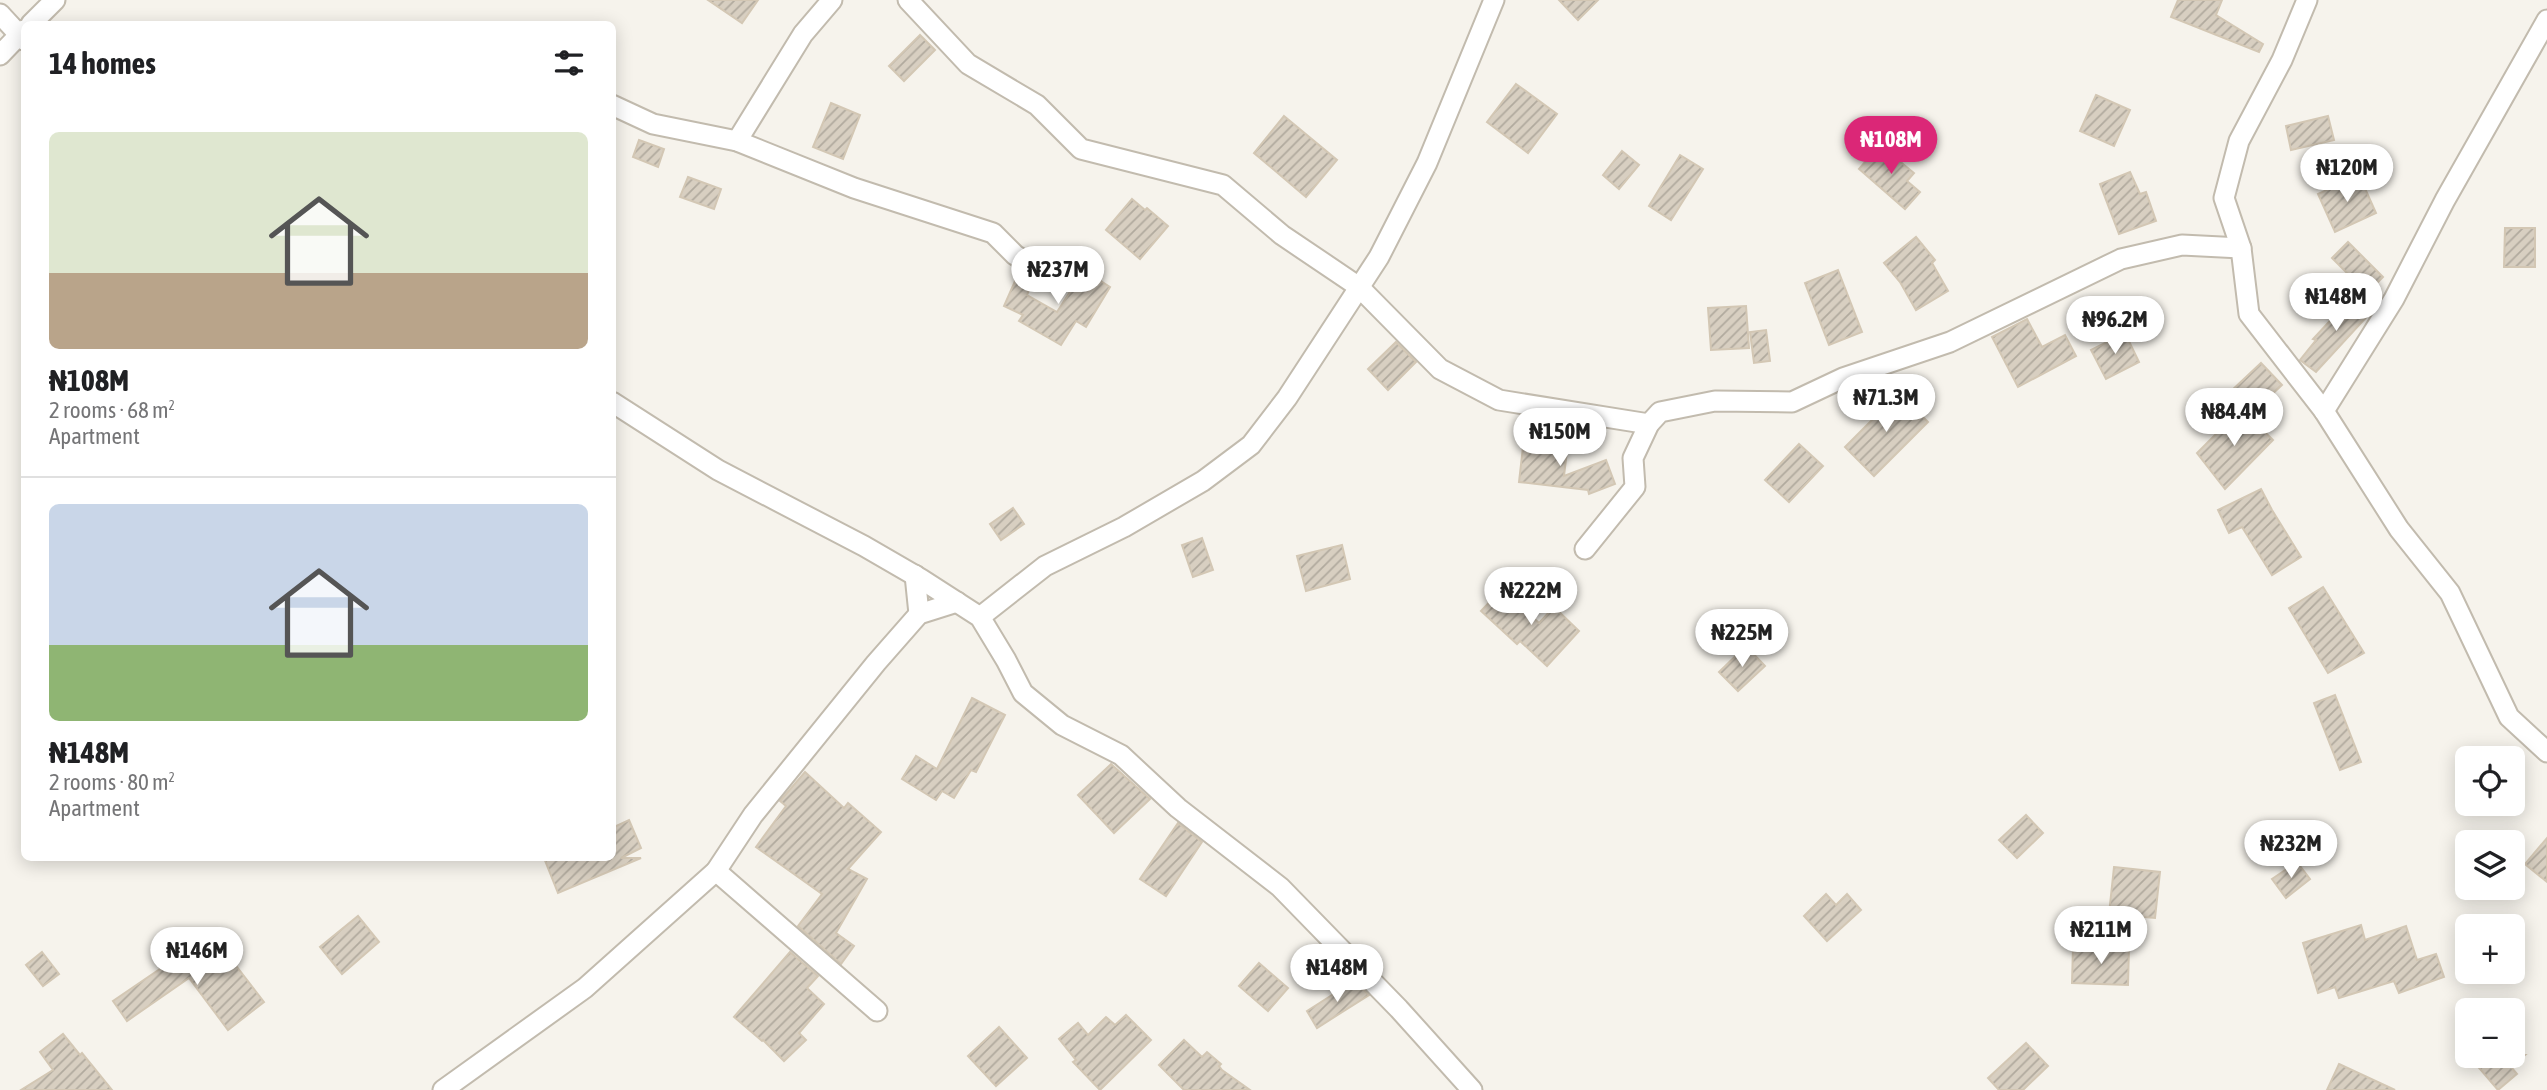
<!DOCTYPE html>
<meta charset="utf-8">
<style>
body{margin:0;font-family:"Asap Condensed",sans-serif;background:#f6f6f6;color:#202124;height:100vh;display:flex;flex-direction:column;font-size:26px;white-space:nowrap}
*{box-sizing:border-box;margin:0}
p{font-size:23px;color:#757577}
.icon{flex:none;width:38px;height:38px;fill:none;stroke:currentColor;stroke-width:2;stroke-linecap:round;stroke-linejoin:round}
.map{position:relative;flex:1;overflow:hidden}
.details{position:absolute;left:21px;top:21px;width:595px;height:840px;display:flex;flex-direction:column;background:#fff;border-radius:10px;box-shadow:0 4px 18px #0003}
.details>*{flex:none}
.buttons{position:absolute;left:2455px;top:746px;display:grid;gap:14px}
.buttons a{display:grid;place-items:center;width:70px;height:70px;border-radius:10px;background:#fff;box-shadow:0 4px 18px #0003;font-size:35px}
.price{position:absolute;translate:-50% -60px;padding:0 16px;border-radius:24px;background:#fff;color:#222;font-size:23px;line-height:46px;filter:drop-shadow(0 2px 4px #0008)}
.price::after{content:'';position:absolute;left:50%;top:42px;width:21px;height:16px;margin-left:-10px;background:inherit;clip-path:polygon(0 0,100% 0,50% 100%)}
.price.on{background:#db2777;color:#fff}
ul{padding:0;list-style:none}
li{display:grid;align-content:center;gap:14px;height:371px;padding:0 28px}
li+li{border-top:2px solid #e0e0e0}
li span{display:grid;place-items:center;height:217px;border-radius:10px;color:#555}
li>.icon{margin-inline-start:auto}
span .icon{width:126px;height:126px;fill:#fffc;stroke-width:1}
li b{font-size:30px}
h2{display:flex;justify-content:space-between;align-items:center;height:84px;padding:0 28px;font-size:30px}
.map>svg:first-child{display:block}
</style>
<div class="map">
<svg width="2547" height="1090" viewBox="0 0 2547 1090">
<defs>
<pattern id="building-hatch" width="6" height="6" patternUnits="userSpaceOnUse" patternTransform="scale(1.75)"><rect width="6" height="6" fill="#d8cfc1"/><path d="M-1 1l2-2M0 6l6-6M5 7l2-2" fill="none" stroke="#b1aa9e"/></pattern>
</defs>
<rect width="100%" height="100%" fill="#f6f3ec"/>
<!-- building -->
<g fill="url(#building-hatch)" stroke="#d3c7b4" stroke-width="2">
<polygon points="708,0 758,0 742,23"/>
<polygon points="1559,0 1598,0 1578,20"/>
<polygon points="2178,0 2222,0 2216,15 2263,44 2259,52 2171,17"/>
<polygon points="920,35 935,50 904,81 889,66"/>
<polygon points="1516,84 1557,114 1528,153 1487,122"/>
<polygon points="2096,95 2130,110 2114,146 2080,131"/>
<polygon points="831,103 860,115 843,159 813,147"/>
<polygon points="1284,116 1337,160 1306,197 1254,153"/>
<polygon points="2328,116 2334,140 2291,150 2286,126"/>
<polygon points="639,140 664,149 658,167 633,157"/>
<polygon points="1880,145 1914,173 1907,181 1920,192 1905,209 1859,169"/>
<polygon points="1622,151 1639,165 1619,189 1603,175"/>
<polygon points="1680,155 1703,169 1671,220 1649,206"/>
<polygon points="2130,172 2140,194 2146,192 2156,221 2119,234 2100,184"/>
<polygon points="2359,175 2376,213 2335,232 2318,194"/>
<polygon points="688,177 721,189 714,209 680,197"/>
<polygon points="1132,199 1145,210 1147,208 1168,226 1140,259 1106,230"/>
<polygon points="2505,228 2535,228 2535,267 2504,267"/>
<polygon points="1916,237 1935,260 1932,263 1948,291 1916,310 1900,282 1884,263"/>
<polygon points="2348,242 2383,277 2367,293 2332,258"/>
<polygon points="1084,270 1110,287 1086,327 1076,321 1061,345 1019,321 1023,315 1004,306 1019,272 1033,281 1027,295 1057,312"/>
<polygon points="1838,270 1862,332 1829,345 1805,283"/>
<polygon points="2355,294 2372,311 2316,372 2300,360 2316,340 2313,339"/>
<polygon points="1746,306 1749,348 1711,350 1708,308"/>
<polygon points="2027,319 2042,347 2065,335 2076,356 2018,387 1992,337"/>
<polygon points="1766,330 1770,361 1754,363 1750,332"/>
<polygon points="2125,333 2139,362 2106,379 2091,350"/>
<polygon points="1396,342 1416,362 1388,390 1368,369"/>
<polygon points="2261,363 2282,385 2251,414 2230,392"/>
<polygon points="1899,393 1928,422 1874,476 1845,447"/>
<polygon points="2241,409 2273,440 2225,489 2197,453"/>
<polygon points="1524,438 1568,443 1564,476 1606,460 1615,484 1589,494 1588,490 1519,482"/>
<polygon points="1799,444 1823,466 1789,502 1765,480"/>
<polygon points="2261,489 2272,510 2301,557 2272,575 2242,527 2229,533 2218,510"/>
<polygon points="1013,508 1024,524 1001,540 990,524"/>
<polygon points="1202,538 1213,570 1193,577 1182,545"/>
<polygon points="1342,545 1350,579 1306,591 1297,556"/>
<polygon points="2323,587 2364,653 2328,673 2289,608"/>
<polygon points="1502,589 1539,623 1554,607 1579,631 1547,666 1520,641 1517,644 1481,611"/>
<polygon points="1746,646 1765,666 1738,691 1719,672"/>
<polygon points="2335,695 2361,762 2340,770 2314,703"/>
<polygon points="972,698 1005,715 976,772 971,770 954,798 942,791 936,800 902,779 916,756 937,769"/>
<polygon points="1111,764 1150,799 1114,833 1078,795"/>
<polygon points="805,772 844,808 848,803 881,832 848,869 867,879 836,933 854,946 841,964 798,926 822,894 756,847 786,806 780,801"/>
<polygon points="2026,815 2043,833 2017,858 1999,840"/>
<polygon points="629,820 641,848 621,858 641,858 558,893 544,858 612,858 612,828"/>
<polygon points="1178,823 1202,842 1166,896 1140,879"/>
<polygon points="2547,838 2547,882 2525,864"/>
<polygon points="2297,862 2310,879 2286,898 2272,879"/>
<polygon points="2114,867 2160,872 2155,918 2109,914"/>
<polygon points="1826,894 1836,905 1847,894 1861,910 1827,941 1804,916"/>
<polygon points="358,916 379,942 342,974 320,947"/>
<polygon points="2361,925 2365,940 2406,926 2417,960 2436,954 2444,977 2399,993 2394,981 2339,998 2335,987 2318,993 2303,943"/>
<polygon points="203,943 216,961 227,954 264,1002 228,1030 189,978 127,1021 113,1001 176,958 178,960"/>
<polygon points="2073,947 2129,948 2128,985 2072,983"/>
<polygon points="42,952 59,974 43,986 26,965"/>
<polygon points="790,952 818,976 807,988 824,1004 799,1033 806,1040 784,1061 763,1040 762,1041 734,1017"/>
<polygon points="1259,963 1288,988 1268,1011 1239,986"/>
<polygon points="1354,981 1369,995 1317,1028 1307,1011"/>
<polygon points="1126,1015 1151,1040 1100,1090 1073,1062 1076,1060 1059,1039 1078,1023 1088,1035 1106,1017 1115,1025"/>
<polygon points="999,1027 1027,1058 996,1086 968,1056"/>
<polygon points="63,1034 80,1055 82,1053 112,1090 21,1090 53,1070 40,1052"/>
<polygon points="1184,1040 1202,1057 1207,1052 1221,1064 1219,1066 1222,1070 1250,1090 1184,1090 1159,1065"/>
<polygon points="2026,1043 2048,1066 2023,1090 1999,1090 1988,1078"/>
<polygon points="2468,1055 2525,1055 2511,1067 2517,1074 2498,1090"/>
<polygon points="2339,1064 2395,1090 2327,1090"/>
</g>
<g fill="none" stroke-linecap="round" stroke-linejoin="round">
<defs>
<g id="minor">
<polyline points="908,0 968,64 1037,105 1081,149 1223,185 1282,235 1359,287 1440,369 1499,400 1649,424"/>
<polyline points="2307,0 2282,60 2239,141 2224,198 2241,248 2249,314 2324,411 2399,529 2450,593 2509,717 2547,752"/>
<polyline points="0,14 24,40"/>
<polyline points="31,24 55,0"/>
<polyline points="0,55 24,30"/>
<polyline points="612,105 653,124 737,141 854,188 993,233 1015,255 1053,279"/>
<polyline points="737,141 803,34 832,0"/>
<polyline points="612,402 718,470 864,546 921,579 980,617 1006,660 1023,693 1062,725 1121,755 1178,808 1280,887 1399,1009 1472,1090"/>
<polyline points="2324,411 2394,299 2445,200 2547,20"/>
<polyline points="1585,549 1635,487 1633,458 1649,424 1660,412 1715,401 1792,402 1843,378 1950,342 2121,259 2182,245 2241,248"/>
<polyline points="915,575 919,614"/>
<polyline points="980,617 1045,566 1124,527 1203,481 1251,445 1287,398 1379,257 1427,163 1494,0"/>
<polyline points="716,871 877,1011"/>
<polyline points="443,1090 585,988 716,871 753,815 876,663 919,614 957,602"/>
</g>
</defs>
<!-- minor casing -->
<use href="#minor" stroke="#c2bbae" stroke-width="23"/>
<!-- minor -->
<use href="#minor" stroke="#fff" stroke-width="19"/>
</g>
</svg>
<div class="buttons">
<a><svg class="icon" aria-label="locate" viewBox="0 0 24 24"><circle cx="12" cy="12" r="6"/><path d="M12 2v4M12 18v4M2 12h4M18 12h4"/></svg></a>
<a><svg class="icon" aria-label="layers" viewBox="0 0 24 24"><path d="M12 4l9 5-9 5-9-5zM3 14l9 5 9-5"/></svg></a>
<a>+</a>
<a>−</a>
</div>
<b class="price on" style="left:1891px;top:176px">₦108M</b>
<b class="price" style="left:2347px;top:204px">₦120M</b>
<b class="price" style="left:1058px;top:306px">₦237M</b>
<b class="price" style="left:2336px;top:333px">₦148M</b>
<b class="price" style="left:2115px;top:356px">₦96.2M</b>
<b class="price" style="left:1886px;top:434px">₦71.3M</b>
<b class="price" style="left:2234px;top:448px">₦84.4M</b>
<b class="price" style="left:1560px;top:468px">₦150M</b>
<b class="price" style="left:1531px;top:627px">₦222M</b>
<b class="price" style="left:1742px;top:669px">₦225M</b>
<b class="price" style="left:2291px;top:880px">₦232M</b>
<b class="price" style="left:2101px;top:966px">₦211M</b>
<b class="price" style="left:197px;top:987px">₦146M</b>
<b class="price" style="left:1337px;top:1004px">₦148M</b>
<section class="details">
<h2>14 homes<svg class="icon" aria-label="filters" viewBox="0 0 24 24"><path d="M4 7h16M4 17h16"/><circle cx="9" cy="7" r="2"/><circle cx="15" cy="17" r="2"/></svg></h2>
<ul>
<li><span style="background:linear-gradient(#dfe7d0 65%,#b9a48a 0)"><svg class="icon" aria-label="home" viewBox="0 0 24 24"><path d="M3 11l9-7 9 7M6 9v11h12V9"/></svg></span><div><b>₦108M</b><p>2 rooms · 68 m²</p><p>Apartment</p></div></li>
<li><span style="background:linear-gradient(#c9d6e8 65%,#8fb573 0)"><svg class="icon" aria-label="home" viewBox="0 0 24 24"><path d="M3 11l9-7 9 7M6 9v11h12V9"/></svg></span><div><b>₦148M</b><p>2 rooms · 80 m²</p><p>Apartment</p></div></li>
</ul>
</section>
</div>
